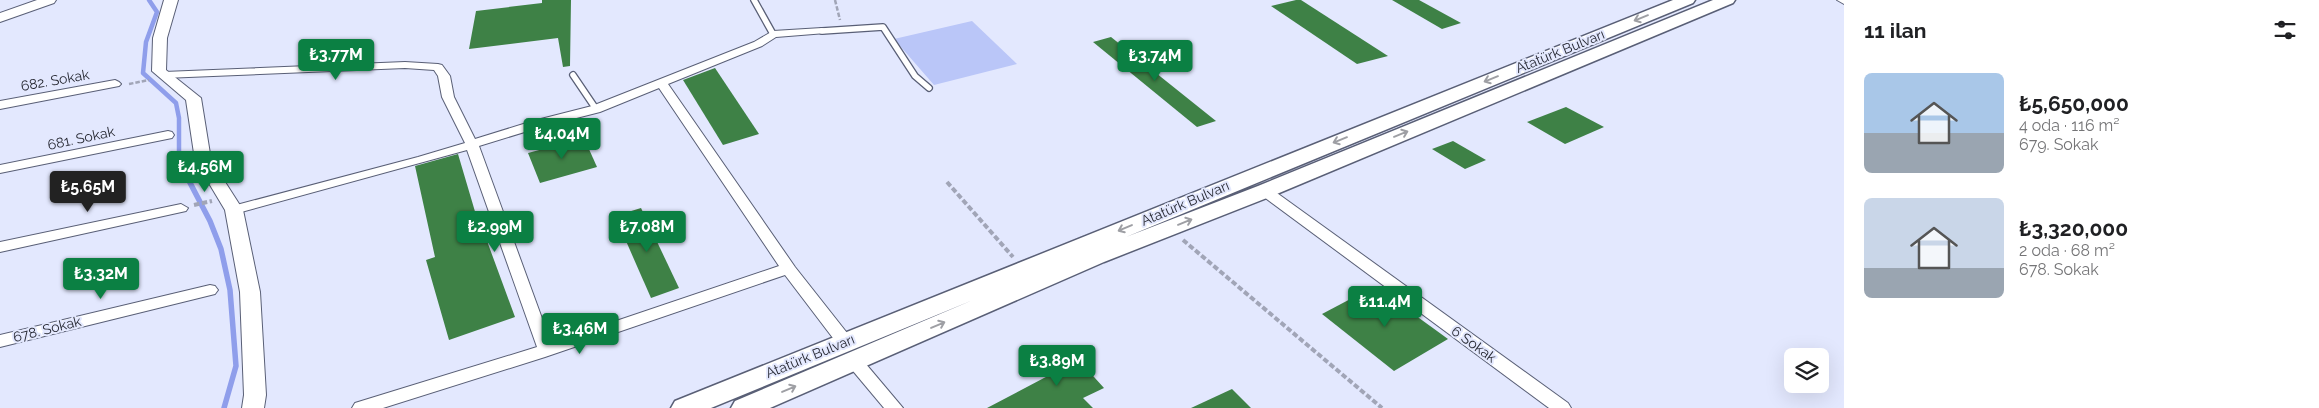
<!DOCTYPE html>
<html lang="tr">
<meta charset="utf-8">
<style>
body{margin:0;font-family:Raleway,sans-serif;background:#f2f2f2;color:#202124;height:100vh;display:flex;flex-direction:column;font-size:19px;white-space:nowrap}
*{box-sizing:border-box;margin:0}
p{font-size:16px;color:#757577}
.icon{flex:none;width:28px;height:28px;fill:none;stroke:currentColor;stroke-width:2;stroke-linecap:round;stroke-linejoin:round}
.map{position:relative;flex:1;overflow:hidden}
.drawer{display:flex;flex-direction:column;background:#fff;width:475px}
.drawer>*{flex:none}
.buttons{position:absolute;left:1784px;top:348px;display:grid;gap:10px}
.buttons a{display:grid;place-items:center;width:45px;height:45px;border-radius:8px;background:#fff;box-shadow:0 5px 20px #0002;font-size:25px}
.price{position:absolute;translate:-50% -42px;padding:0 11px;border-radius:5px;background:#0b8043;color:#fff;font-size:16px;line-height:32px;filter:drop-shadow(0 1px 2px #0008)}
.price::after{content:'';position:absolute;left:50%;top:30px;width:15px;height:11px;margin-left:-8px;background:inherit;clip-path:polygon(0 0,100% 0,50% 100%)}
.price.active{background:#222;color:#fff}
ul{padding:0;list-style:none}
li{display:flex;align-items:center;gap:15px;height:125px;padding:0 20px}
li span{display:grid;place-items:center;flex:none;width:140px;height:100px;border-radius:8px;color:#555}
li>.icon{margin-inline-start:auto}
span .icon{width:60px;height:60px;fill:#fffc;stroke-width:1}
li b{font-size:21px}
h2{display:flex;justify-content:space-between;align-items:center;height:60px;padding:0 20px;font-size:21px}
main{display:flex;flex:1;min-height:0}
.map>svg:first-child{display:block}
</style>
<main>
<div class="map">
<svg width="1844" height="408" viewBox="0 0 1844 408">
<rect width="100%" height="100%" fill="#e3e8fe"/>
<!-- green -->
<polygon fill="#bac6f8" points="972,21 1017,64 934,85 894,39"/>
<g fill="none" stroke-linecap="round" stroke-linejoin="round">
<!-- stream-far1 -->
<polyline stroke="#8f9eeb" stroke-width="4.5" points="149,0 157,12 146,42 143,73 176,103 179,118 179,161 188,179"/>
<!-- stream -->
<polyline stroke="#8f9eeb" stroke-width="5.5" points="187,177 210,221 221,249 230,290 236,366 224,408"/>
</g>
<!-- building -->
<g fill="#3e8146">
<polygon points="542,0 571,0 570,66 563,67 558,38 469,49 476,11 542,3"/>
<polygon points="1296,0 1301,0 1388,56 1357,64 1271,6"/>
<polygon points="1392,0 1419,0 1461,23 1442,29"/>
<polygon points="1111,37 1216,121 1197,127 1093,42"/>
<polygon points="715,68 759,134 723,145 683,80"/>
<polygon points="1566,107 1604,127 1565,144 1527,122"/>
<polygon points="584,138 597,167 540,183 528,153"/>
<polygon points="1453,141 1486,160 1465,169 1432,149"/>
<polygon points="458,154 484,242 487,241 515,317 449,340 426,260 435,257 415,166"/>
<polygon points="641,208 679,288 651,298 615,216"/>
<polygon points="1375,286 1448,339 1394,371 1322,314"/>
<polygon points="1066,346 1104,388 1083,398 1093,408 987,408 1061,369 1047,354"/>
<polygon points="1232,389 1251,408 1191,408"/>
</g>
<g fill="none" stroke-linecap="round" stroke-linejoin="round">
<defs>
<g id="service">
<polyline points="754,0 773,34"/>
<polyline points="822,31 883,27 915,76 929,88"/>
<polyline points="573,75 596,109"/>
</g>
<g id="minor">
<polygon points="1837,0 1844,0 1844,4"/>
<path d="M822,28L826,29V33L776,37L762,46L668,84L795,267L851,338L853,342L851,346L845,348L839,346L785,275L545,357L383,408H352L355,403L537,347L467,150L234,214L227,210L229,207L418,157L465,143L442,97L438,76L434,70L405,68L164,78L158,75L164,72L405,62L438,64L442,65L450,76L454,97L475,139L533,121L592,106L754,42L773,31ZM659,88L779,266L551,343L479,146L541,127L600,112Z"/>
<polygon points="115,80 119,82 121,84 119,86 0,109 0,101"/>
<polygon points="168,131 172,132 174,135 172,138 0,173 0,165"/>
<polygon points="1265,187 1270,188 1568,403 1571,408 1549,408 1260,194 1258,191"/>
<polygon points="181,204 188,208 186,211 0,252 0,242"/>
<polygon points="210,285 215,286 218,290 215,294 0,347 0,335"/>
<polygon points="854,355 860,357 903,408 884,408 848,365 846,361 848,357"/>
</g>
<g id="tertiary">
<polygon points="37,0 56,0 54,3 0,22 0,13"/>
<polygon points="164,0 178,0 167,38 166,70 201,98 211,160 243,210 260,292 266,395 264,408 242,408 244,395 240,292 225,210 195,160 186,100 152,71 153,38"/>
</g>
<polygon id="primary" points="1673,0 1695,0 1693,3 1126,237 1258,186 1713,0 1735,0 1733,3 1272,196 1104,262 770,408 731,408 735,401 973,300 711,408 671,408 675,401"/>
</defs>
<!-- service casing -->
<use href="#service" stroke="#595f76" stroke-width="8"/>
<!-- minor casing -->
<use href="#minor" stroke="#595f76" stroke-width="2"/>
<!-- tertiary casing -->
<use href="#tertiary" stroke="#595f76" stroke-width="2"/>
<!-- primary casing -->
<use href="#primary" stroke="#595f76" stroke-width="3"/>
<!-- path-far1 -->
<g stroke="#a1a5b7" stroke-width="2.5" stroke-dasharray="4.5 2" stroke-linecap="butt">
<polyline points="835,0 840,20"/>
<polyline points="129,84 149,80"/>
</g>
<!-- path -->
<g stroke="#a1a5b7" stroke-width="4" stroke-dasharray="5.5 2.5" stroke-linecap="butt">
<polyline points="947,182 1013,257"/>
<polyline points="194,205 212,201"/>
<polyline points="1183,240 1382,408"/>
</g>
<!-- service -->
<use href="#service" stroke="#fff" stroke-width="5.5"/>
<!-- minor -->
<use href="#minor" fill="#fff" fill-rule="evenodd"/>
<!-- tertiary -->
<use href="#tertiary" fill="#fff" fill-rule="evenodd"/>
<!-- primary -->
<use href="#primary" fill="#fff" fill-rule="evenodd"/>
</g>
<!-- one-way arrows -->
<defs><path id="oneway-shaft" d="M-6 0H5M1.5-3L5.5 0L1.5 3" fill="none" stroke-width="1.6" stroke-linecap="round" stroke-linejoin="round" transform="scale(1.25)"/></defs>
<g stroke="#9e9fa4">
<use href="#oneway-shaft" transform="translate(1641 18) rotate(158)"/>
<use href="#oneway-shaft" transform="translate(1491 79) rotate(158)"/>
<use href="#oneway-shaft" transform="translate(1401 134) rotate(-22)"/>
<use href="#oneway-shaft" transform="translate(1340 140) rotate(158)"/>
<use href="#oneway-shaft" transform="translate(1185 222) rotate(-22)"/>
<use href="#oneway-shaft" transform="translate(1125 228) rotate(157)"/>
<use href="#oneway-shaft" transform="translate(938 325) rotate(-23)"/>
<use href="#oneway-shaft" transform="translate(789 389) rotate(-23)"/>
</g>
<g text-anchor="middle" dominant-baseline="central" stroke-width="4" stroke-linejoin="round" paint-order="stroke">
<!-- street labels -->
<g font-size="14" fill="#282a34" stroke="#e3e8fe">
<text transform="translate(1560 51) rotate(-22)">Atatürk Bulvarı</text>
<text transform="translate(55 80) rotate(-10)">682. Sokak</text>
<text transform="translate(81 138) rotate(-12)">681. Sokak</text>
<text transform="translate(1185 203) rotate(-23)">Atatürk Bulvarı</text>
<text transform="translate(47 329) rotate(-14)">678. Sokak</text>
<text transform="translate(1474 344) rotate(36)">6 Sokak</text>
<text transform="translate(810 356) rotate(-22)">Atatürk Bulvarı</text>
</g>
</g>
</svg>
<div class="buttons">
<a><svg class="icon" aria-label="layers" viewBox="0 0 24 24"><path d="M12 4l9 5-9 5-9-5zM3 14l9 5 9-5"/></svg></a>
</div>
<b class="price" style="left:336px;top:81px">₺3.77M</b>
<b class="price" style="left:1155px;top:82px">₺3.74M</b>
<b class="price" style="left:562px;top:160px">₺4.04M</b>
<b class="price" style="left:205px;top:193px">₺4.56M</b>
<b class="price active" style="left:88px;top:213px">₺5.65M</b>
<b class="price" style="left:495px;top:253px">₺2.99M</b>
<b class="price" style="left:647px;top:253px">₺7.08M</b>
<b class="price" style="left:101px;top:300px">₺3.32M</b>
<b class="price" style="left:1385px;top:328px">₺11.4M</b>
<b class="price" style="left:580px;top:355px">₺3.46M</b>
<b class="price" style="left:1057px;top:387px">₺3.89M</b>
</div>
<section class="drawer">
<h2>11 ilan<svg class="icon" aria-label="filters" viewBox="0 0 24 24"><path d="M4 7h16M4 17h16"/><circle cx="9" cy="7" r="2"/><circle cx="15" cy="17" r="2"/></svg></h2>
<ul>
<li><span style="background:linear-gradient(#a9c7e8 60%,#9aa5b1 0)"><svg class="icon" aria-label="home" viewBox="0 0 24 24"><path d="M3 11l9-7 9 7M6 9v11h12V9"/></svg></span><div><b>₺5,650,000</b><p>4 oda · 116 m²</p><p>679. Sokak</p></div></li>
<li><span style="background:linear-gradient(#c9d6e8 70%,#9aa5b1 0)"><svg class="icon" aria-label="home" viewBox="0 0 24 24"><path d="M3 11l9-7 9 7M6 9v11h12V9"/></svg></span><div><b>₺3,320,000</b><p>2 oda · 68 m²</p><p>678. Sokak</p></div></li>
</ul>
</section>
</main>
